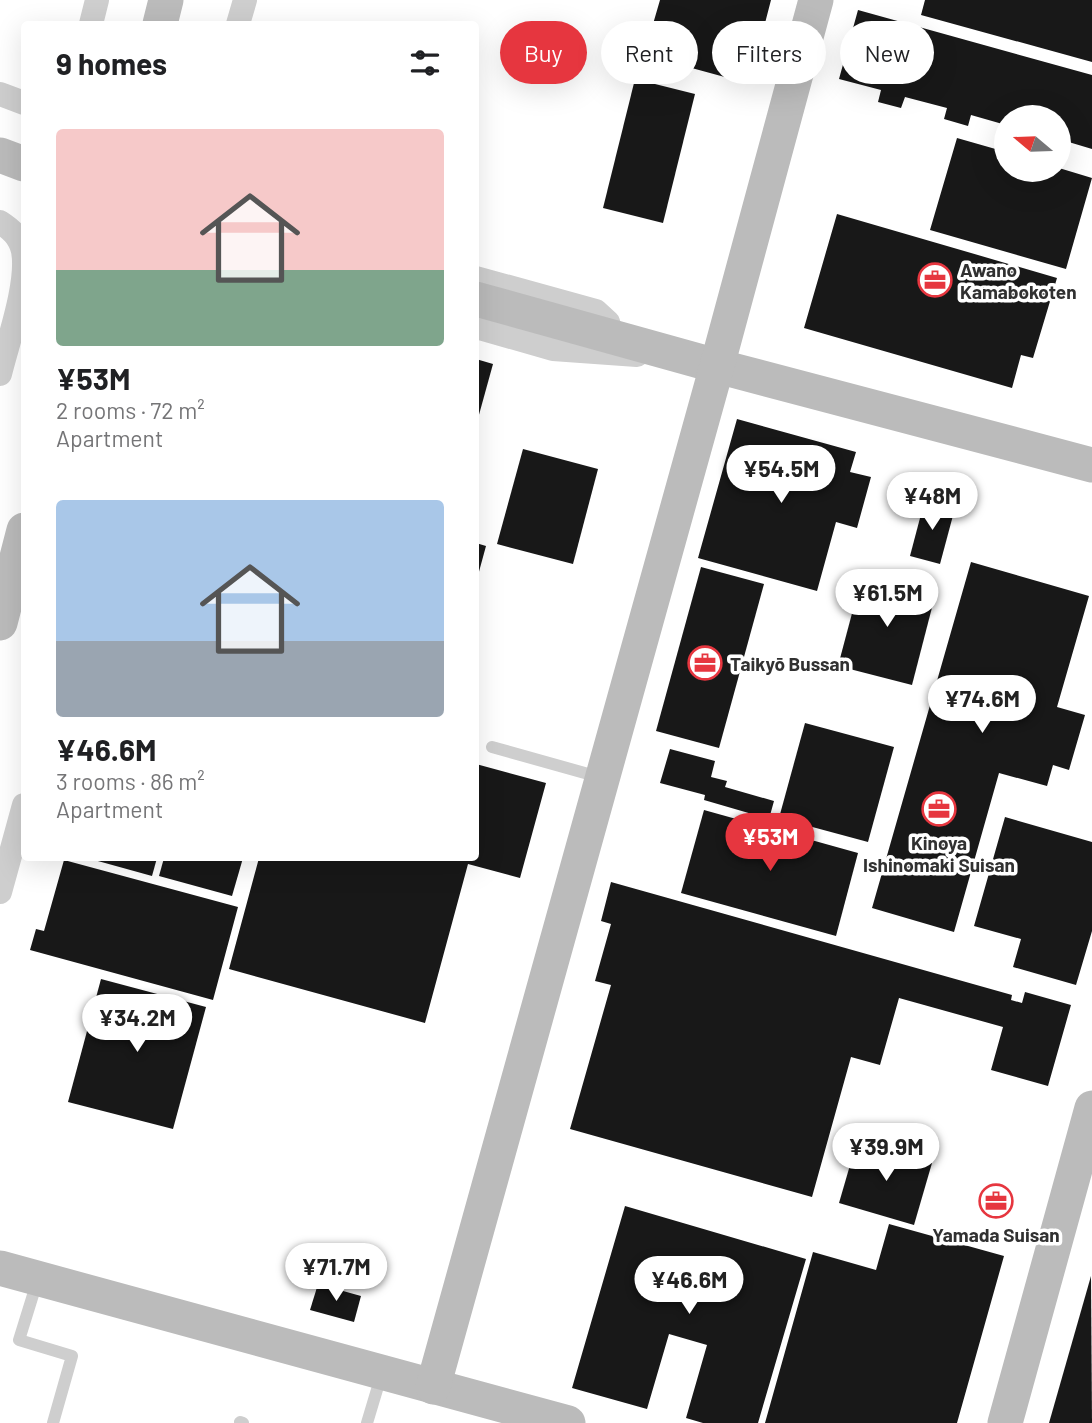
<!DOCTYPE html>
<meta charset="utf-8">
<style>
body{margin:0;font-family:Barlow,sans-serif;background:#f6f6f6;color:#202124;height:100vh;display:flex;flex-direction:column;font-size:26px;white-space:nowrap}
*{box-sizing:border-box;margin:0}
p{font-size:23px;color:#757577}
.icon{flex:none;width:38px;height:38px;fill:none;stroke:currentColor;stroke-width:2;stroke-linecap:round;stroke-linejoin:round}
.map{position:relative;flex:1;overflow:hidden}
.panel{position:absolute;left:21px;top:21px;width:458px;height:840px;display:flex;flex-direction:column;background:#fff;border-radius:7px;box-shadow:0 7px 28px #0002}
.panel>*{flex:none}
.banner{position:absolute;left:500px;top:21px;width:486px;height:63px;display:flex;gap:14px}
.needle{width:46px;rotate:289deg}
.tools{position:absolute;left:994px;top:105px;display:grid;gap:14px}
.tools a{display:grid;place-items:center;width:77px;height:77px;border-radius:50%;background:#fff;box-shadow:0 7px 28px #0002;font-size:35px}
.price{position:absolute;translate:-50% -60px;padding:0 16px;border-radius:24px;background:#fff;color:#222;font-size:23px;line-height:46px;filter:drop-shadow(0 2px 4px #0008)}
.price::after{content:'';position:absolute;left:50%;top:42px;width:21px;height:16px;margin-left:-10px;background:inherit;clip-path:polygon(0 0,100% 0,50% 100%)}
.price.active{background:#e6363f;color:#fff}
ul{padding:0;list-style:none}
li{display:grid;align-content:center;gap:14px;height:371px;padding:0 35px}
li span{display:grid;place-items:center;height:217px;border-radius:7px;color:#555}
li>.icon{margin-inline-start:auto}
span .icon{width:126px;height:126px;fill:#fffc;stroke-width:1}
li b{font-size:30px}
h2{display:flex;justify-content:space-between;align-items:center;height:84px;padding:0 35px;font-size:30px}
.tag{padding:0 24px;border-radius:32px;background:#fff;box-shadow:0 7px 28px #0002;font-size:24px;line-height:63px}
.tag.active{background:#e6363f;color:#fff}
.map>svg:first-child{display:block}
</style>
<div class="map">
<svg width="1092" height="1423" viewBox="0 0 1092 1423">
<rect width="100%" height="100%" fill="#fff"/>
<!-- building -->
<g fill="#181818">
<polygon points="660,0 771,0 764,27 747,23 732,79 644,55"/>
<polygon points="925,0 1092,0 1092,62 921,15"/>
<polygon points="858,10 1092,75 1092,149 1062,140 1059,149 1059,117 1006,117 1006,125 971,115 968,126 944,119 947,108 905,97 901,108 878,102 881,90 839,79"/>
<polygon points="635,79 695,94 663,223 603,208"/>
<polygon points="957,138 1006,152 1006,170 1059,170 1059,168 1092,178 1066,269 930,230"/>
<polygon points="837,214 1057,278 1033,358 1021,355 1012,388 804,328"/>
<polygon points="476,359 493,364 477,422 476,422"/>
<polygon points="737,419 856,452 850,472 871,477 857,528 836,522 817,591 698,558"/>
<polygon points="523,449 598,469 573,564 497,544"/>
<polygon points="925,499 955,508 940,564 910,556"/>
<polygon points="476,543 486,546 477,579 476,579"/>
<polygon points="971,562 1089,596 1057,707 1085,715 1069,770 1053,765 1047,786 999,773 954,932 872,908"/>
<polygon points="701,567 764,584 719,748 656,731"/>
<polygon points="863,572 936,592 912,685 838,666"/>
<polygon points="805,723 894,747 868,842 779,818"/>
<polygon points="670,749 715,761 711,777 727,781 725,787 774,801 769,819 704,800 705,795 660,783"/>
<polygon points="476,764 546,783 520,878 468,864 425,1023 229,969 259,858 476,858"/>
<polygon points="704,810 858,853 836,936 681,893"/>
<polygon points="1005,817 1092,842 1092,931 1076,985 1013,967 1021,939 974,926"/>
<polygon points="87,858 157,858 152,876"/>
<polygon points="164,858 243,858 232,896 159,876"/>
<polygon points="64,860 238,907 213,1000 30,950 36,929 44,931"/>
<polygon points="611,882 1012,995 1011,1000 1022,1003 1025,992 1071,1005 1048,1086 991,1070 1003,1027 899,998 880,1065 851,1057 812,1197 570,1129 611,985 595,981 611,924 601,921"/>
<polygon points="101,979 206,1007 173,1129 68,1102"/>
<polygon points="857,1141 932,1163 914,1225 839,1203"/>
<polygon points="625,1206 806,1259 758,1423 703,1423 686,1418 707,1345 669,1334 647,1409 572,1388"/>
<polygon points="889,1224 1004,1256 957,1423 765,1423 813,1252 876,1270"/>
<polygon points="1091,1276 1092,1423 1049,1423"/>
<polygon points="318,1284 361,1296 354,1322 310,1310"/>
</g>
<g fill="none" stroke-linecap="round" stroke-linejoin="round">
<!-- lane -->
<g stroke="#cecece" stroke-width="12">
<polyline points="492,747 599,777"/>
<polyline points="37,1282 19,1340 72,1356 53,1423"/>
<polyline points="240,1422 243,1423"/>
<polyline points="367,1423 382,1373"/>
</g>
<!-- street -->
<g stroke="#cecece" stroke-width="24">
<polyline points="91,24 97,0"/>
<polyline points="238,24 245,0"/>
<polyline points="0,94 24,103"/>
<path d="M0,222C11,229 20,237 23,251C29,283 8,341 0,374"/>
<polyline points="476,278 596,311 608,322 613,338"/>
<polyline points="476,327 553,349 637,355"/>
<polyline points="0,892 24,805"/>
</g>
<!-- secondary -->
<g stroke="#bbb" stroke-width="35">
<polyline points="160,24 166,0"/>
<polyline points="0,155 24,164"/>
<polyline points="476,299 717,366 1092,465"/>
<polyline points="0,623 24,530"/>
<polyline points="0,1268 568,1423"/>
<polyline points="433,1387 717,366 816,0"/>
<polyline points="1005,1423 1092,1108"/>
</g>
</g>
<!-- icons -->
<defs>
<symbol id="office-ring" viewBox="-11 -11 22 22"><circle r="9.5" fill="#fff" stroke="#e6363f" stroke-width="1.5"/><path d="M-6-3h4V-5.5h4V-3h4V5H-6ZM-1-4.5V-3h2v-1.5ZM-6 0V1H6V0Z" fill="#e6363f"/></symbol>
</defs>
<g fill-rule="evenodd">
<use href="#office-ring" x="916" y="261" width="38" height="38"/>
<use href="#office-ring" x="686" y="644" width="38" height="38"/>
<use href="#office-ring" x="920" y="790" width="38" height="38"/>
<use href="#office-ring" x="977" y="1182" width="38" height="38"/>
</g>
<g text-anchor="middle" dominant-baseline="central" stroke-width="7" stroke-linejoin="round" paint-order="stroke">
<!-- poi labels -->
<g font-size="19" font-weight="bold" fill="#313131" stroke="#fff" text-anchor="start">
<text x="960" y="269">Awano<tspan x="960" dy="22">Kamabokoten</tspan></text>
<text x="730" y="663">Taikyō Bussan</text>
<text x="939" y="842" text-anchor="middle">Kinoya<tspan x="939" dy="22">Ishinomaki Suisan</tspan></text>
<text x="996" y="1234" text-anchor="middle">Yamada Suisan</text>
</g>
</g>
</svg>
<div class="tools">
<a><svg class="needle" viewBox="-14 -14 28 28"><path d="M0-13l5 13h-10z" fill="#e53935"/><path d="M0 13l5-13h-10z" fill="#757577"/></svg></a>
</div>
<b class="price" style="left:781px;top:505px">¥54.5M</b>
<b class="price" style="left:932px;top:532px">¥48M</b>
<b class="price" style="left:887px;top:629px">¥61.5M</b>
<b class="price" style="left:982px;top:735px">¥74.6M</b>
<b class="price active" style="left:770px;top:873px">¥53M</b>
<b class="price" style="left:137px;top:1054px">¥34.2M</b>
<b class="price" style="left:886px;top:1183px">¥39.9M</b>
<b class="price" style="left:336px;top:1303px">¥71.7M</b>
<b class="price" style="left:689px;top:1316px">¥46.6M</b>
<div class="banner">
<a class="tag active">Buy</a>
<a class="tag">Rent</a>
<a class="tag">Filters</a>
<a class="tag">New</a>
</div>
<section class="panel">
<h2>9 homes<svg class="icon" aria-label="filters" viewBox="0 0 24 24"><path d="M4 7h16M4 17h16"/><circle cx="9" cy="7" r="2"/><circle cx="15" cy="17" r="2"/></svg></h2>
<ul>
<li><span style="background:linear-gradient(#f6c9c9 65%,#7fa58c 0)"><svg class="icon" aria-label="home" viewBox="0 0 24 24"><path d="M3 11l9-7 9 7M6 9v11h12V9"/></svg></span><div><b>¥53M</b><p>2 rooms · 72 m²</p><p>Apartment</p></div></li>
<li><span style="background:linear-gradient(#a9c7e8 65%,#9aa5b1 0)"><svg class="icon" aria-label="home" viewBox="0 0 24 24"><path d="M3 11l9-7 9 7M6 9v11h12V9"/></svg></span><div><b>¥46.6M</b><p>3 rooms · 86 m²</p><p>Apartment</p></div></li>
</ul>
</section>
</div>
